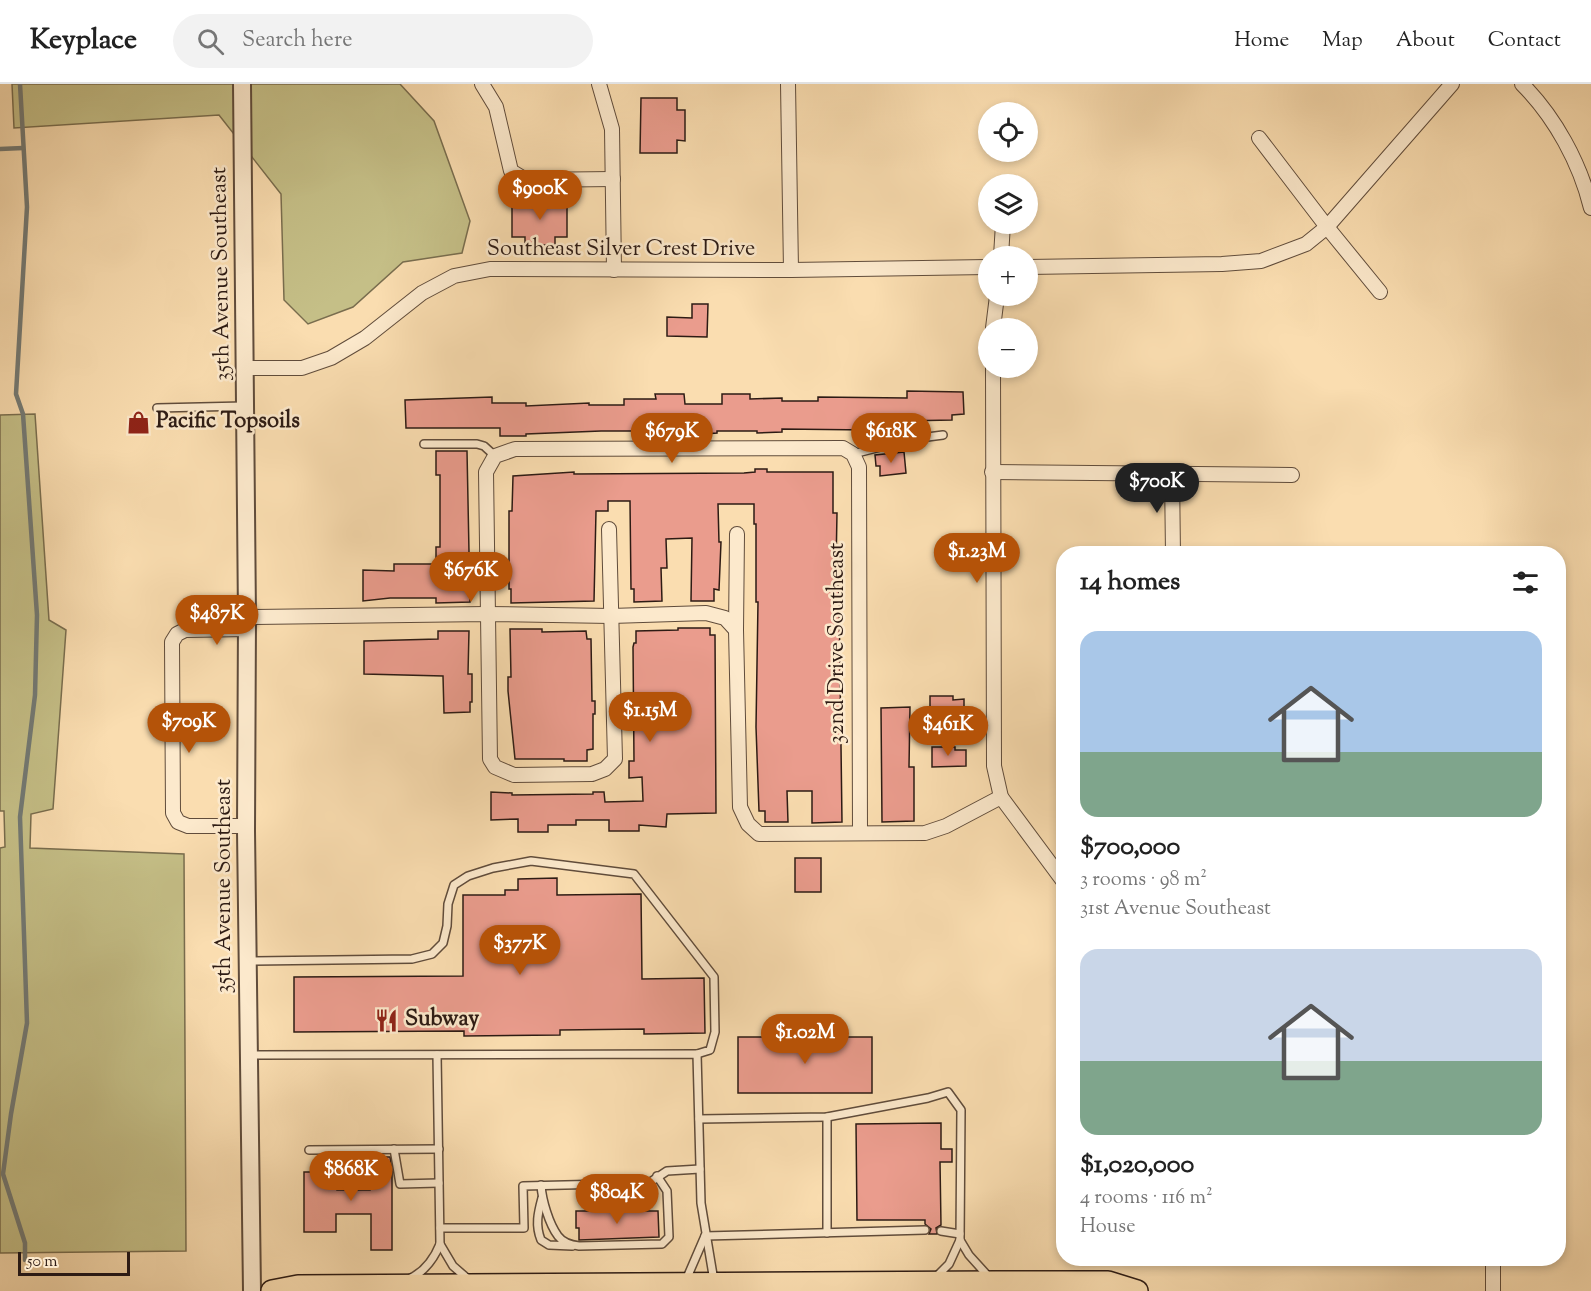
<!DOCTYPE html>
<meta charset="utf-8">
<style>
body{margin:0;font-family:"Sorts Mill Goudy",serif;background:#f2f2f2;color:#222;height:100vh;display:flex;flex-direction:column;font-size:22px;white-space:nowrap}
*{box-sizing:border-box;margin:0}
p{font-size:20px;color:#767676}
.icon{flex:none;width:33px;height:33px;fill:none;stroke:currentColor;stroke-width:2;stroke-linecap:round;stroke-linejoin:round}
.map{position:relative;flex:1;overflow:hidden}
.drawer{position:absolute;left:1056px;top:462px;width:510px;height:720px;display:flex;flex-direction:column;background:#fff;border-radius:24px;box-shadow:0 3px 9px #0003}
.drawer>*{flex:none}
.fabs{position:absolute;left:978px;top:18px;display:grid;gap:12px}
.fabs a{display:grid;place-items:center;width:60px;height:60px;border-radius:50%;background:#fff;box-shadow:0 3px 9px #0003;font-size:30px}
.scale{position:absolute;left:18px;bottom:15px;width:112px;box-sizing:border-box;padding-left:6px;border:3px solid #2d1b14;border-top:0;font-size:16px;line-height:21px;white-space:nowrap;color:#2d1b14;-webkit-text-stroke:4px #fce9cc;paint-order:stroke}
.price{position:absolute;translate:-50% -51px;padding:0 14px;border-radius:21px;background:#b45309;color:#fff;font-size:20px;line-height:39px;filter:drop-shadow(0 2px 3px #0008)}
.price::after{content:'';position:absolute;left:50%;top:36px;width:18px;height:14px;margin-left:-9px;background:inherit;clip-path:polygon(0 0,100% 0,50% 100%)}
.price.on{background:#222;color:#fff}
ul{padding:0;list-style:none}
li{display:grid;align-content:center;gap:12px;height:318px;padding:0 24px}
li span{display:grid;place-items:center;height:186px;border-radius:18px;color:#555}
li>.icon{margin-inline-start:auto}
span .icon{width:108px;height:108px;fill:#fffc;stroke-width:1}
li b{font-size:26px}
h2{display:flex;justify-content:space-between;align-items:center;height:72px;padding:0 24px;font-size:26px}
header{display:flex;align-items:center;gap:36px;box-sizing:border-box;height:84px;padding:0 30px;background:#fff;border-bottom:2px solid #e0e0e0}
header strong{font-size:28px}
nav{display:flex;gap:33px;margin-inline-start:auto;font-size:21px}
.search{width:420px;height:54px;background:#f2f2f2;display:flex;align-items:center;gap:15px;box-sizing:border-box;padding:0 21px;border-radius:33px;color:#767676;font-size:22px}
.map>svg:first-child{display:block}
</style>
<header>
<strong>Keyplace</strong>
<div class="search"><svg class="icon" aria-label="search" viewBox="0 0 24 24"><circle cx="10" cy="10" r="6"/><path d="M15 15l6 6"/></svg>Search here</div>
<nav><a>Home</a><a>Map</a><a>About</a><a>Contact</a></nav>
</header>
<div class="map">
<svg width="1591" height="1207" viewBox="0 0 1591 1207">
<rect width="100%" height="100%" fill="#faddb0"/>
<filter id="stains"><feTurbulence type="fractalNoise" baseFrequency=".00333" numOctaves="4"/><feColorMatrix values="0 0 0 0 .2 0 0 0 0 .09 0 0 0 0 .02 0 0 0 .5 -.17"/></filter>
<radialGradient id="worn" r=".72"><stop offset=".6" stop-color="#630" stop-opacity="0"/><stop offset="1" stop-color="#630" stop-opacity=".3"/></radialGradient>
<!-- green -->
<g fill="#c5bf87" stroke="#796d4e" stroke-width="1.5">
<polygon points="12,0 400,0 434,37 470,137 462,169 403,178 353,223 308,240 284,216 281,110 219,31 14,44"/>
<polygon points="35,330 49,536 66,546 53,725 31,730 30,764 184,770 186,1167 0,1169 0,764 5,763 4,727 0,727 0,331"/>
</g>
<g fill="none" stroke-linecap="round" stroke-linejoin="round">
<!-- stream -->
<g stroke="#737a75" stroke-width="4.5">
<polyline points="20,0 27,123 16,310 23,330 37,531 35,611 20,733 27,939 11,1030 3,1090 25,1159 25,1176"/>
<polyline points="0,65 23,64"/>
</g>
</g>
<!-- building -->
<g fill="#ea9c8d" stroke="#2d1b14" stroke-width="1.5">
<polygon points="641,14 677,14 677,26 685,26 685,57 677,56 677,69 640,69"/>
<polygon points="512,117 567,117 567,153 555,153 555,161 525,161 525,153 512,153"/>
<polygon points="692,220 708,220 707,253 667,252 667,233 692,234"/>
<polygon points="907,307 963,308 964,330 952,331 952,336 902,337 902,342 869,342 869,346 782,345 782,348 757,349 757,347 717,347 717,349 704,350 704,347 601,347 526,350 526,352 500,352 500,344 406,344 405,316 492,313 492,319 526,319 526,322 589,319 589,321 624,321 624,315 656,315 655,310 684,310 685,320 722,320 722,310 750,310 750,315 782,314 782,317 818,317 818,313 907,314"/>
<polygon points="436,367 467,367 470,518 436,519 436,514 390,514 363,517 363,486 394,487 394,480 436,480 436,463 440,463 440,391 436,391"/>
<polygon points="904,368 906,389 880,392 880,382 876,382 875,371"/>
<polygon points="755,385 767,385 767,388 833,388 833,429 837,429 836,483 839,510 842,738 812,739 812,707 787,707 788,738 765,738 765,727 759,727 756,643 758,518 756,518 756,440 754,440 754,420 718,420 719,458 721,458 719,506 714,505 714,517 691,517 692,454 666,455 667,484 661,484 662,517 634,518 634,505 631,505 630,417 608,417 608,427 596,427 594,517 511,519 511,505 509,505 509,427 512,427 513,392 574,388 574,390 744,389 755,388"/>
<polygon points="678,544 710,544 710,551 715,551 716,729 667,730 666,743 639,741 639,747 609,747 609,736 576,736 576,741 548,741 548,748 518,748 518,735 491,736 491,708 512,709 512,711 593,710 593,708 604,708 605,718 643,717 642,693 629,694 629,677 634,677 633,563 634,559 636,559 636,547 678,546"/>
<polygon points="510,545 542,545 542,548 586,547 587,555 591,555 592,617 595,617 595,630 593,630 593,665 587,666 587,677 564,677 564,675 515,675 508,607 508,593 511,593"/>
<polygon points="438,547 469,547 468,590 472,590 472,618 470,618 470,628 444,629 443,592 364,590 364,557 438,555"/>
<polygon points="930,612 953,612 953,616 964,615 964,631 930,632"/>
<polygon points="910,623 909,683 914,683 914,737 882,738 881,624"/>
<polygon points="932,663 955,663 955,666 966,666 966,682 932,683"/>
<rect x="795" y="774" width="26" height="34"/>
<polygon points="557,794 557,811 641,810 642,895 704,894 705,949 644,950 644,945 560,946 560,951 464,952 464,947 294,948 294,893 463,892 463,811 505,811 505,806 518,806 518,795"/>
<rect x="738" y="953" width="134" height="56"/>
<polygon points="941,1039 941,1065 952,1065 952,1078 940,1078 941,1141 936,1144 937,1150 929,1150 931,1145 925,1140 925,1136 857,1136 856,1040"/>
<polygon points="370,1073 390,1073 392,1087 392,1166 371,1166 371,1130 336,1130 336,1148 304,1148 304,1088 337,1088 337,1106 370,1106"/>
<polygon points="576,1127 658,1127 659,1153 579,1156 579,1144 576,1144"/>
</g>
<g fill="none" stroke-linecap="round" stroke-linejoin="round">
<defs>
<g id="service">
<polyline points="157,324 244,322"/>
<polyline points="424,360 477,360 484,362 495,372"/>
<polyline points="853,370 912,355 943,351"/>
<polyline points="247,877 412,875 432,870 443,859 447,842 448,820 454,801 468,792 493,784 531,777 634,790 714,893 715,948 710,966 697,970"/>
<polyline points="249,971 697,970 701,1119 714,1197"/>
<polyline points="699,1035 827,1033 928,1014 948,1008 961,1026 960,1156 949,1180 935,1194"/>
<polyline points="394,1065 400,1100 439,1099"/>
<polyline points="309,1066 439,1065"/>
<path d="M541,1101C542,1116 549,1140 558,1152C563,1159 571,1161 579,1162L662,1160L669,1153L667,1107L657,1092"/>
<path d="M542,1114C538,1129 535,1141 541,1156L549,1161L572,1162"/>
<polyline points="440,1144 524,1144 523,1102 649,1099 667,1087 700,1085"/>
<polyline points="941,1147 960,1150"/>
<polyline points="827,1149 827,1033"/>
<polyline points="705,1152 925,1146"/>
<polyline points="960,1156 969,1171 988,1192"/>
<polyline points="440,1160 453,1182 468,1195"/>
<path d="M409,1195C424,1188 434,1175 440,1160L437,971"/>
<polyline points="686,1196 705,1152"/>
</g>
<g id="minor">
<polyline points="482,0 496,23 511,87 526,96 613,95"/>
<polyline points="599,0 612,45 614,186"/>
<polyline points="788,0 791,186"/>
<path d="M1522,0C1555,33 1580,79 1591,124"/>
<polyline points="1259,54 1327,143 1380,208"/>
<polyline points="1001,172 1003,140"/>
<polyline points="1028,183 1222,180 1261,177 1306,160 1327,143 1452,0"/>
<polyline points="993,244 997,212"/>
<polyline points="246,284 302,284 331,274 365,254 422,209 454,192 490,185 791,186 988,183"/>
<polyline points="993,284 994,682 1001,713 1064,798"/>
<polyline points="992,388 1292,391"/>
<polyline points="1172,390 1173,470"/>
<polyline points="609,445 615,675 605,685 592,690 514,691 495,683 490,675 486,388 495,372 515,365 843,364 853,370 859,383 860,749"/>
<polyline points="737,450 736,546 740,723 748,740 759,750 925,749 946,742 1001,713"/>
<polyline points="247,533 487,530 611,532 706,529 725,534 736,546"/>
<polyline points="246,742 188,742 178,738 173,729 172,558 177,550 185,546 247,545"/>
<polyline points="1493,1174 1493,1207"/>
</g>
<polyline id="tertiary" points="242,0 247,533 246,747 252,1207"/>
<polyline id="primary" points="272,1207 298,1202 997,1198 1108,1198 1137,1207"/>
</defs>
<!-- service casing -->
<use href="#service" stroke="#604c3b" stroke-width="10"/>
<!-- minor casing -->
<use href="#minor" stroke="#604c3b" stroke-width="16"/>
<!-- tertiary casing -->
<use href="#tertiary" stroke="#604c3b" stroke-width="20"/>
<!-- primary casing -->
<use href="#primary" stroke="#2d1b14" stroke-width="24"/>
<!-- service -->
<use href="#service" stroke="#fce9cc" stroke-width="7"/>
<!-- minor -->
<use href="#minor" stroke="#fce9cc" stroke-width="14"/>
<!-- tertiary -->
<use href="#tertiary" stroke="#fce9cc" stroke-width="16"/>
<!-- primary -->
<use href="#primary" stroke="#faddb0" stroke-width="21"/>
</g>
<!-- icons -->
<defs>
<symbol id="shop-bare" viewBox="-9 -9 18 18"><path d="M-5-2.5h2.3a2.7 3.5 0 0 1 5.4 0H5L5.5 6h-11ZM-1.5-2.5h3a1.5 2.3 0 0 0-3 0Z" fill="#8f2418" stroke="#fce9cc" stroke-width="2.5" paint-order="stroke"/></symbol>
<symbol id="restaurant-bare" viewBox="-9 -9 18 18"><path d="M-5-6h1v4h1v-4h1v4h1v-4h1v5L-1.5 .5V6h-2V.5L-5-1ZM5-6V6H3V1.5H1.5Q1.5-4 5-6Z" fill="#8f2418" stroke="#fce9cc" stroke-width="2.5" paint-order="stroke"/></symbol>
</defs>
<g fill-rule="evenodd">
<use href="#shop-bare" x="122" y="322" width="33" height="33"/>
<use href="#restaurant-bare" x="370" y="920" width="33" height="33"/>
</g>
<g text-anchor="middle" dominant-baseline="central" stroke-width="5" stroke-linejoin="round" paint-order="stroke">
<!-- street labels -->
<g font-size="22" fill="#2d1b14" stroke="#fce9cc">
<text x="621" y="166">Southeast Silver Crest Drive</text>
<text transform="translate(222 190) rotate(-91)">35th Avenue Southeast</text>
<text transform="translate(838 559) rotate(-90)">32nd Drive Southeast</text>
<text transform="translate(225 802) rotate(-90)">35th Avenue Southeast</text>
</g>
<!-- poi labels -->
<g font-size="22" font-weight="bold" fill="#2d1b14" stroke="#fce9cc" text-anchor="start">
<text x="156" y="338">Pacific Topsoils</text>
<text x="405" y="936">Subway</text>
</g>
</g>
<rect width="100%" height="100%" filter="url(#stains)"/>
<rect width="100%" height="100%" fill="url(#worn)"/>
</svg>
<div class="fabs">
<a><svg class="icon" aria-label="locate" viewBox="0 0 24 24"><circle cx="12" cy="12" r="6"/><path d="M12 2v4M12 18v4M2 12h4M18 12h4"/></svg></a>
<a><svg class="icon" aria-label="layers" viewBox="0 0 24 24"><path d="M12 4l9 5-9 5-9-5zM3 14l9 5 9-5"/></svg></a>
<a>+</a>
<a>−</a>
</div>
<div class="scale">50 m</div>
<b class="price" style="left:540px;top:137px">$900K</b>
<b class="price" style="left:672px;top:380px">$679K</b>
<b class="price" style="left:891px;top:380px">$618K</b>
<b class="price on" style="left:1157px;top:430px">$700K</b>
<b class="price" style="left:977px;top:500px">$1.23M</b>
<b class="price" style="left:471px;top:519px">$676K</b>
<b class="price" style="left:217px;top:562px">$487K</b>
<b class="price" style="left:650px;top:659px">$1.15M</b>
<b class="price" style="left:189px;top:670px">$709K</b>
<b class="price" style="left:948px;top:673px">$461K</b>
<b class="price" style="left:520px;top:892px">$377K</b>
<b class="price" style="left:805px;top:981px">$1.02M</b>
<b class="price" style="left:351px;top:1118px">$868K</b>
<b class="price" style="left:617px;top:1141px">$804K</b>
<section class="drawer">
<h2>14 homes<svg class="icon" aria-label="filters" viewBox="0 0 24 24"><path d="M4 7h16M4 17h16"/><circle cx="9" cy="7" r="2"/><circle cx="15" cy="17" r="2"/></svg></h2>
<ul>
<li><span style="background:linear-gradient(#a9c7e8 65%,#7fa58c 0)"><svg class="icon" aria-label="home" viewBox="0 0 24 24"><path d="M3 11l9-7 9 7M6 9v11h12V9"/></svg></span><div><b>$700,000</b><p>3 rooms · 98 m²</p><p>31st Avenue Southeast</p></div></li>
<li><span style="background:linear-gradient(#c9d6e8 60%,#7fa58c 0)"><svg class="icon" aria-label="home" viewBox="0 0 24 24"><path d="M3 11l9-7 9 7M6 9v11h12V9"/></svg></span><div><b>$1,020,000</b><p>4 rooms · 116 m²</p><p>House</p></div></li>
</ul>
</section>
</div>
